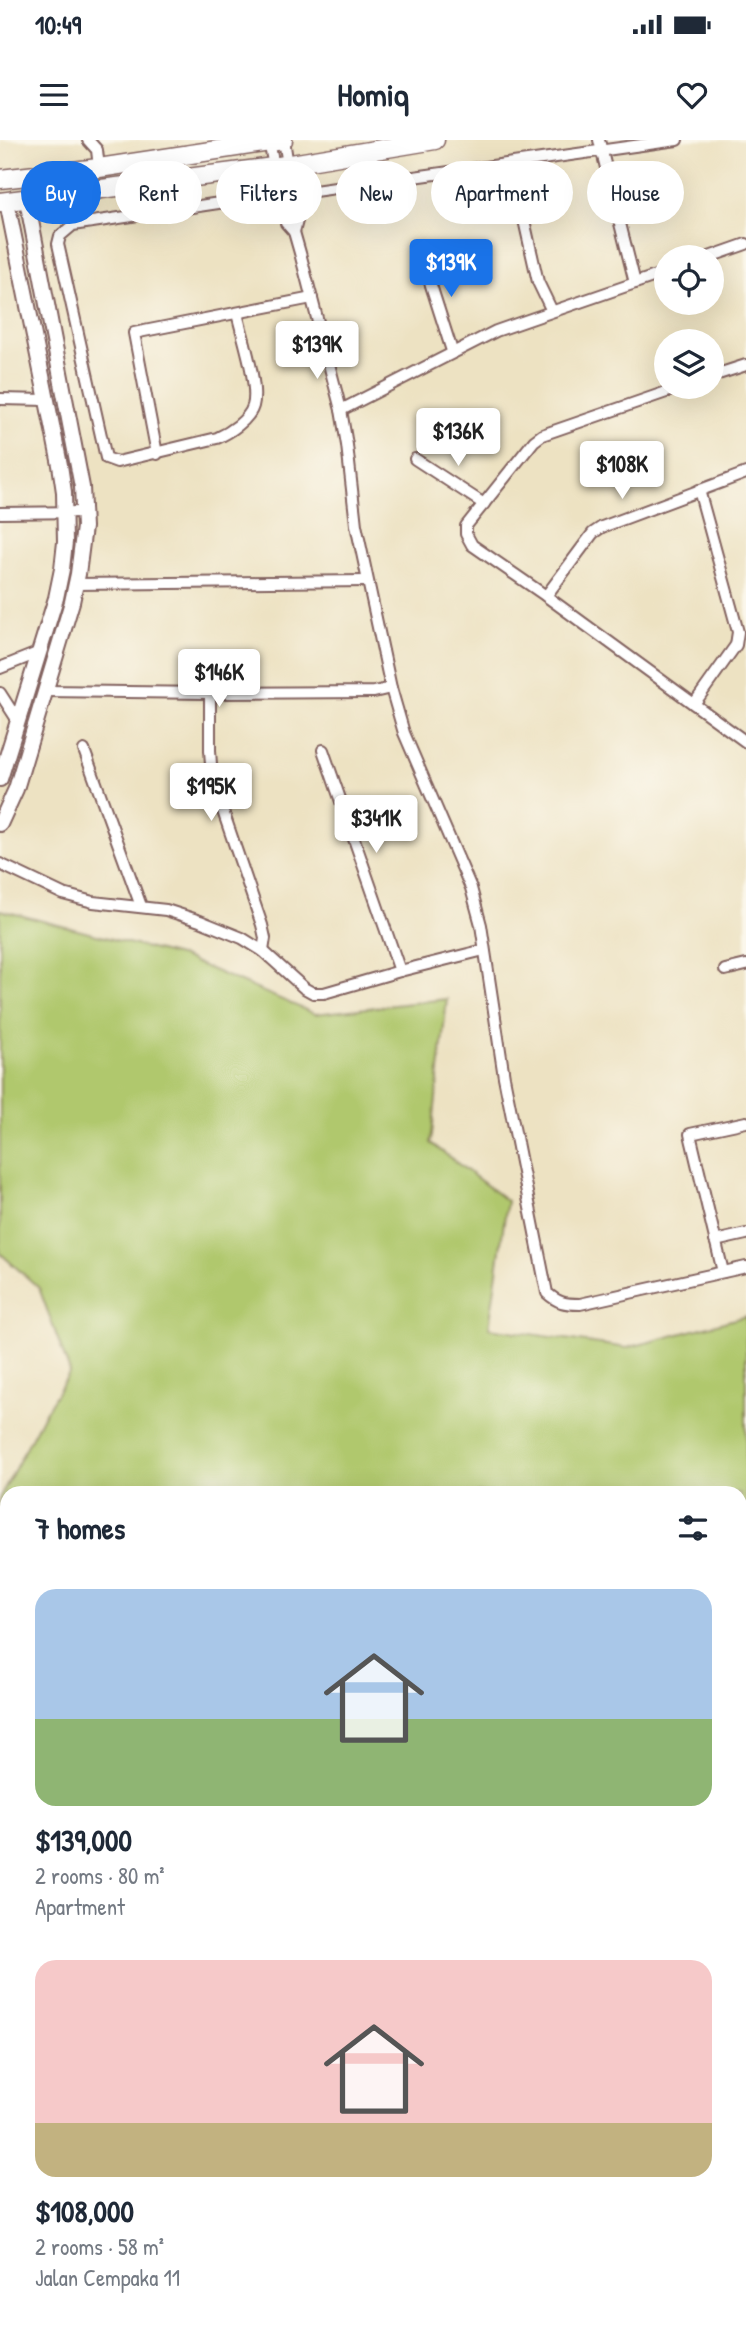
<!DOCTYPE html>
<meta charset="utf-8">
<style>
body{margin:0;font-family:"Patrick Hand",sans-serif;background:#f2f2f3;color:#1f2937;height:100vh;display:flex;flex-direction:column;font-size:26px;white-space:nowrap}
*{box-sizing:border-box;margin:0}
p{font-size:23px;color:#747a83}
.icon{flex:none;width:38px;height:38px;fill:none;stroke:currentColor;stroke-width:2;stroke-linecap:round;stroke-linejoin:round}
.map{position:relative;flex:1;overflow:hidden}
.side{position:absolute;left:0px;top:1346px;width:747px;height:842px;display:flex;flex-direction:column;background:#fff;border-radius:21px 21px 0 0;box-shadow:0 7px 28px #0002}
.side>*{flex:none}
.hud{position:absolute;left:21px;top:21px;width:705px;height:63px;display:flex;gap:14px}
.controls{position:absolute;left:654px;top:105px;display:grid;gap:14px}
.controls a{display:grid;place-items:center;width:70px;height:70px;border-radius:50%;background:#fff;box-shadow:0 7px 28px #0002;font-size:35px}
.price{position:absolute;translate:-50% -60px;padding:0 16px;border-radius:7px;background:#fff;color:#222;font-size:23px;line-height:46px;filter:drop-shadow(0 2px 4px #0008)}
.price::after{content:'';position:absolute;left:50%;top:42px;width:21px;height:16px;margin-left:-10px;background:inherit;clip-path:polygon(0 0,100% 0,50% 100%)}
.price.active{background:#1a73e8;color:#fff}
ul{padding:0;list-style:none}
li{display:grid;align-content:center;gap:14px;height:371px;padding:0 35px}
li span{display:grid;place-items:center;height:217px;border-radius:21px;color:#555}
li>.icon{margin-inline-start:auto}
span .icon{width:126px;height:126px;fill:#fffc;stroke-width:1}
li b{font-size:30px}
h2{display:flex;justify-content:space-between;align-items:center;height:84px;padding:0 35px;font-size:30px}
.chip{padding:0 24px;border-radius:32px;background:#fff;box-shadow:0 7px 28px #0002;font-size:24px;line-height:63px}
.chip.active{background:#1a73e8;color:#fff}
.status{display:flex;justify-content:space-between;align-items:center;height:49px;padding:0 35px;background:#fff;direction:ltr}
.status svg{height:19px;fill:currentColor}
header{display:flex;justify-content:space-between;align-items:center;height:91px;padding:0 35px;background:#fff;font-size:32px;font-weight:800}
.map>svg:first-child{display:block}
</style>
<div class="status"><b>10:49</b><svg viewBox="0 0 49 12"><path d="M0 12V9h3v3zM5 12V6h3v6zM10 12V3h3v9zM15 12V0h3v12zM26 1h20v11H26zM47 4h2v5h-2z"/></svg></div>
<header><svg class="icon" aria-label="menu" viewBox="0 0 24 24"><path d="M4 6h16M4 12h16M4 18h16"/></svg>Homiq<svg class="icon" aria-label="heart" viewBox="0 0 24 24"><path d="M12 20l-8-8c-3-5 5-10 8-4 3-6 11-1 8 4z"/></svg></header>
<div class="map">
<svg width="746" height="2186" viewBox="0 0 746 2186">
<rect width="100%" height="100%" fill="#fbf7ec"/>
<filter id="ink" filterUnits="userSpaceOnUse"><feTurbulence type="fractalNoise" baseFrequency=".0143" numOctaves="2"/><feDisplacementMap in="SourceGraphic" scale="14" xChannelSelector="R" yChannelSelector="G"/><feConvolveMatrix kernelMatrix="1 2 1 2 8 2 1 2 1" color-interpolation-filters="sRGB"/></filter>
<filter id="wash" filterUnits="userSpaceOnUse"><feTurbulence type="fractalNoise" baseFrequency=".00686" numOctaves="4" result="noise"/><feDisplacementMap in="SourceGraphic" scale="28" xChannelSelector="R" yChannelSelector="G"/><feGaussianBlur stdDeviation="1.57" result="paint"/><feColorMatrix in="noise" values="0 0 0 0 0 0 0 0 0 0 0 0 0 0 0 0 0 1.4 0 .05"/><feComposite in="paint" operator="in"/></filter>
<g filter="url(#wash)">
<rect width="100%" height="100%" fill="#ede2c2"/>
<!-- green -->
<g fill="#b0c86d" stroke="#7d744c" stroke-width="2">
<polygon points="0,770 182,817 315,874 447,859 431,1003 507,1061 489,1188 627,1208 746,1176 746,1399 740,1404 740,1353 7,1353 7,1474 0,1467 0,1357 43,1276 70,1232 39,1148 0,1113"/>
<polygon points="0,1614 7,1616 7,2148 0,2149"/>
</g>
<!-- water -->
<g fill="#57c3d0" stroke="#50717e" stroke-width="2">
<polygon points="746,1399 746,1553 740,1555 740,1404"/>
<polygon points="0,1467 7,1474 7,1616 0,1613"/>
</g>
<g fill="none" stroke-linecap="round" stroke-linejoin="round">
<!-- stream -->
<polyline stroke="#57c3d0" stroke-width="3.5" points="234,2180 236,2186"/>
</g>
</g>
<g filter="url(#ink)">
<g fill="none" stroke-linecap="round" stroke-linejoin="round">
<defs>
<g id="minor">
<polyline points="88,0 97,10 99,28"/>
<polyline points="284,0 297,81 294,92"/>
<polyline points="599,0 635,143"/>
<path d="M269,2L286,83L294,92L300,113L341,270L347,305L356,385L391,548L404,593L471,748L481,785L504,937L547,1153C558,1163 565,1164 580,1164L746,1127"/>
<polyline points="293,54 677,0"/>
<polyline points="524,80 538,142 552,171"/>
<polyline points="422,117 452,211"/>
<polyline points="709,117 746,104"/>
<path d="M237,173C242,195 259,246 253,266C249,280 229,293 217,298L117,322L106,318L58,104L60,96L73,85L79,84L279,54"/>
<polyline points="712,236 746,225"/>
<polyline points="681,247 542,295 534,301 466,386 466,394 472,405 546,456 746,602"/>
<polyline points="0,259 47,260"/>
<polyline points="341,270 496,191 667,132"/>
<polyline points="157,314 134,193 312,158"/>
<polyline points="415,319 484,364"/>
<polyline points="0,373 84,372"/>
<polyline points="76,444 367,441"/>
<polyline points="546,456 593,393 602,387 746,333"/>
<polyline points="0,528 40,512"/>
<polyline points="44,551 210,553 374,552 391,548"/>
<polyline points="0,553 18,581"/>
<polyline points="210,553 210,610 212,639 262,785 265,798 263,811"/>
<polyline points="694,564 736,505 738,492 699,350"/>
<polyline points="84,610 141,766"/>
<polyline points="323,610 400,831"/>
<polyline points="0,724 63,754 93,762 166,770 200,781 242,798 263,811 304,848 313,853 324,853 400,831 484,810"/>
<polyline points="725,830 746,825"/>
<polyline points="715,1101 746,1094"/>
<polyline points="723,1132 690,994 746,982"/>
<polyline points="740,1667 746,1664"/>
<polyline points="740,2067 746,2082"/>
<polyline points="389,2180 391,2186"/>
<polyline points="605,2180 607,2186"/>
<polyline points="474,2186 489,2180"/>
</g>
<g id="tertiary">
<polyline points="0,639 56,458 62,429 65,402 64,352 60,325 7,62"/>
<polyline points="0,684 16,649 72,462 78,434 84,387 82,347 27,60"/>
</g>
<g id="primary">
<polyline points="0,39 99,28 283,0"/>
<polyline points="0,62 273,27 435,0"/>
</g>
</defs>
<!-- minor casing -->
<use href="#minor" stroke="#836360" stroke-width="14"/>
<!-- tertiary casing -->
<use href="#tertiary" stroke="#836360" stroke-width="18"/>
<!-- primary casing -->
<use href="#primary" stroke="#836360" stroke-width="21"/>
<!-- minor -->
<use href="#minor" stroke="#fff" stroke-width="10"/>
<!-- tertiary -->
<use href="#tertiary" stroke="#fff" stroke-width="14"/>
<!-- primary -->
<use href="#primary" stroke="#fff" stroke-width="18"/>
</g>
</g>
</svg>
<div class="controls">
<a><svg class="icon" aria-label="locate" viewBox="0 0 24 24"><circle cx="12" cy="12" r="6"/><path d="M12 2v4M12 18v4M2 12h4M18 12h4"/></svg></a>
<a><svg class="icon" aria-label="layers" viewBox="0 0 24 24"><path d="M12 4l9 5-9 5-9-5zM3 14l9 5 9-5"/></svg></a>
</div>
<b class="price active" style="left:451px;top:159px">$139K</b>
<b class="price" style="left:317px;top:241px">$139K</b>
<b class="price" style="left:458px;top:328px">$136K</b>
<b class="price" style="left:622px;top:361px">$108K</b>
<b class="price" style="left:219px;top:569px">$146K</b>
<b class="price" style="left:211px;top:683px">$195K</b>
<b class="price" style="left:376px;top:715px">$341K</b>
<div class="hud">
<a class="chip active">Buy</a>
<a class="chip">Rent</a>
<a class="chip">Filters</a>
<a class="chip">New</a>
<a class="chip">Apartment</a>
<a class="chip">House</a>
</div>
<section class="side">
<h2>7 homes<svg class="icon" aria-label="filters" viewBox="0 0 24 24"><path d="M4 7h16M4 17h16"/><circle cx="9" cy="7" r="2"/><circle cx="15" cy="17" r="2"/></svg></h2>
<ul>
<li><span style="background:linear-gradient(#a9c7e8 60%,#8fb573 0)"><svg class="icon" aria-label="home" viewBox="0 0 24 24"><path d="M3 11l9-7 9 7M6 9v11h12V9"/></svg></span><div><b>$139,000</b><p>2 rooms · 80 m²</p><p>Apartment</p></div></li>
<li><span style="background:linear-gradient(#f6c9c9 75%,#c2b280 0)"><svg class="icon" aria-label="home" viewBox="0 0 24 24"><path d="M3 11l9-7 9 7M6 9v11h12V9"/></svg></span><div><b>$108,000</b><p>2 rooms · 58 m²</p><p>Jalan Cempaka 11</p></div></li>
</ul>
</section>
</div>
